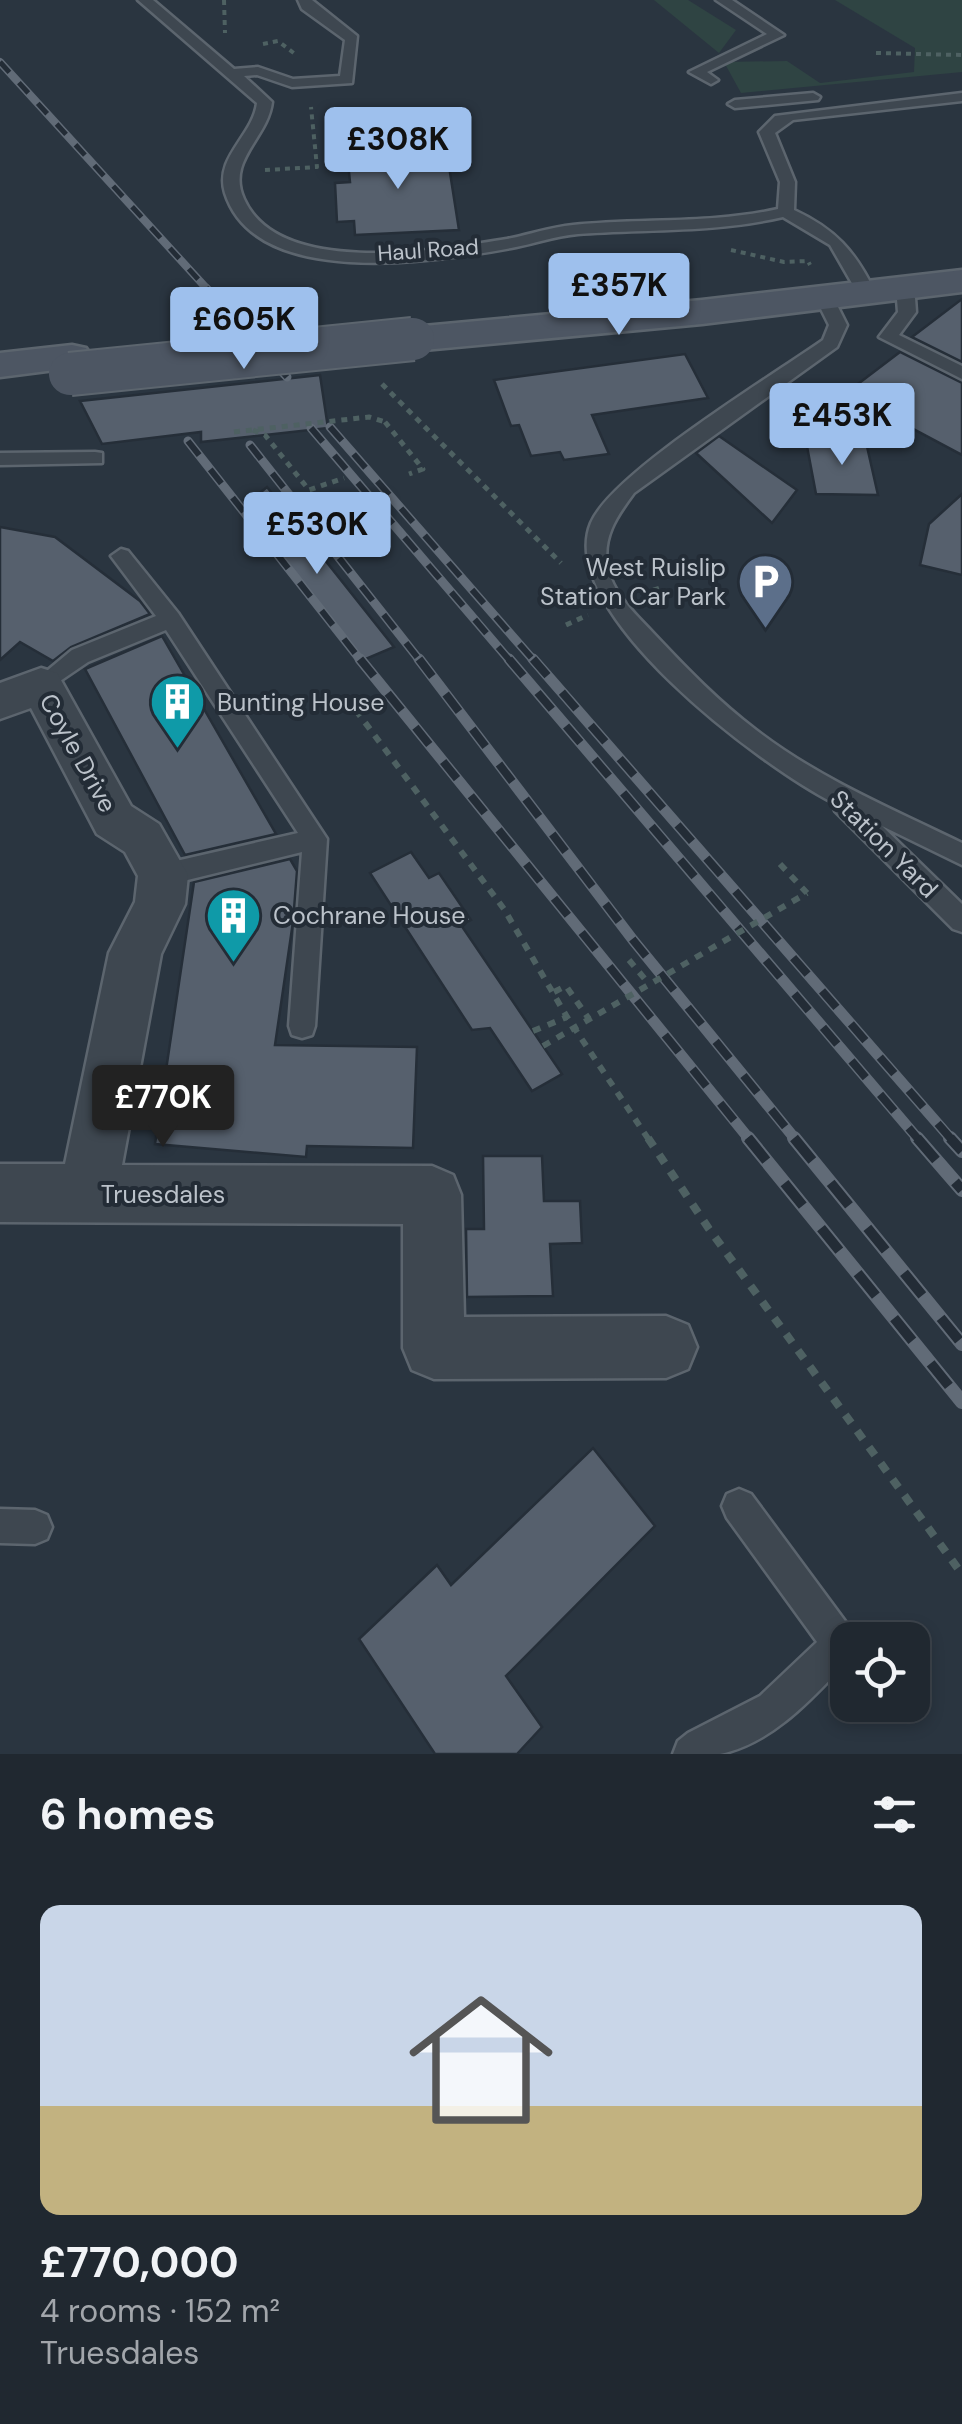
<!DOCTYPE html>
<meta charset="utf-8">
<style>
body{margin:0;font-family:"DM Sans",sans-serif;background:#2d343c;color:#f1f3f6;height:100vh;display:flex;flex-direction:column;font-size:38px;white-space:nowrap}
*{box-sizing:border-box;margin:0}
p{font-size:32px;color:#a2a6ab}
.icon{flex:none;width:55px;height:55px;fill:none;stroke:currentColor;stroke-width:2;stroke-linecap:round;stroke-linejoin:round}
.map{position:relative;height:1754px;overflow:hidden}
.details{display:flex;flex-direction:column;background:#202830;flex:1}
.details>*{flex:none}
.fabs{position:absolute;left:830px;top:1622px;display:grid;gap:20px}
.fabs a{display:grid;place-items:center;width:100px;height:100px;border-radius:20px;background:#202830;box-shadow:0 5px 15px #0003,0 0 0 2px #3d444c;font-size:50px}
.price{position:absolute;translate:-50% -85px;padding:0 22px;border-radius:10px;background:#9ec0ed;color:#111;font-size:32px;line-height:65px;filter:drop-shadow(0 2px 5px #0008)}
.price::after{content:'';position:absolute;left:50%;top:60px;width:30px;height:22px;margin-left:-15px;background:inherit;clip-path:polygon(0 0,100% 0,50% 100%)}
.price.selected{background:#222;color:#fff}
ul{padding:0;list-style:none}
li{display:grid;align-content:center;gap:20px;height:530px;padding:0 40px}
li+li{border-top:2px solid #3d444c}
li span{display:grid;place-items:center;height:310px;border-radius:20px;color:#555}
li>.icon{margin-inline-start:auto}
span .icon{width:180px;height:180px;fill:#fffc;stroke-width:1}
li b{font-size:42px}
h2{display:flex;justify-content:space-between;align-items:center;height:120px;padding:0 40px;font-size:42px}
.map>svg:first-child{display:block}
</style>
<div class="map">
<svg width="962" height="1754" viewBox="0 0 962 1754">
<rect width="100%" height="100%" fill="#2a3540"/>
<!-- green -->
<g fill="#2f4443">
<polygon points="654,0 688,0 736,30 719,53"/>
<polygon points="835,0 962,0 962,72 741,93 724,62 787,61 820,83 914,72 915,48"/>
</g>
<!-- building -->
<g fill="#56606d" stroke="#252e38" stroke-width="2.5">
<polygon points="446,147 459,230 355,235 354,221 337,222 335,183 350,182 347,152"/>
<polygon points="962,299 962,362 912,337"/>
<polygon points="900,352 962,383 962,455 846,393"/>
<polygon points="685,354 708,398 592,415 609,454 564,460 560,452 531,456 519,425 511,426 494,380"/>
<polygon points="320,375 328,428 201,442 201,432 102,444 80,401"/>
<polygon points="719,436 797,490 772,523 696,453"/>
<polygon points="806,441 866,442 878,495 816,494"/>
<polygon points="267,487 394,647 361,661 243,507"/>
<polygon points="962,494 962,575 920,565 929,524"/>
<polygon points="0,527 55,537 140,601 150,614 71,647 53,661 20,642 0,660"/>
<polygon points="162,636 276,834 185,855 85,669"/>
<polygon points="411,852 429,878 439,873 471,920 461,925 562,1074 532,1091 490,1028 472,1030 370,873"/>
<polygon points="290,859 297,871 293,922 275,1045 417,1047 413,1148 307,1146 306,1157 155,1144 194,882"/>
<polygon points="483,1156 542,1156 544,1201 580,1201 582,1243 550,1244 553,1296 467,1297 466,1229 484,1229"/>
<polygon points="593,1448 655,1526 506,1676 542,1727 517,1754 435,1754 359,1639 437,1565 451,1585"/>
</g>
<g fill="none" stroke-linecap="round" stroke-linejoin="round">
<defs>
<g id="lane">
<path d="M138,0H153L234,69L258,67L293,79L340,76L345,40L302,9L298,0H312L357,36L352,83L292,87L257,75L244,76L272,102C268,138 226,160 244,199C279,278 439,250 507,239C529,235 550,227 573,225C642,218 711,224 778,209L780,182L759,132L775,116L962,93V101L793,120L775,133L795,182L794,210C835,229 855,251 875,292L866,297L857,292L830,245L783,217C715,233 647,229 578,234C554,236 534,244 511,248C435,262 256,290 225,193C214,157 253,136 257,103Z"/>
<polygon points="716,0 732,0 784,35 707,72 718,80 711,84 689,72 767,34"/>
<polygon points="813,93 820,97 818,100 735,108 728,104 735,100"/>
<polygon points="898,283 915,298 916,312 899,335 962,366 962,379 879,337 898,312 897,299 889,288"/>
<path d="M824,292L833,297L847,325L837,347L634,493C617,516 601,538 608,569C614,596 638,616 656,636C687,669 719,702 756,730C818,778 892,809 962,843V865L882,826L962,904V932L953,929L835,811L832,802C763,767 554,612 591,523C612,473 772,376 823,340L829,325L815,297Z"/>
<polygon points="95,452 102,453 102,463 0,465 0,453"/>
<polygon points="121,549 128,551 178,613 327,839 315,1026 312,1035 302,1038 292,1035 289,1026 302,852 163,886 154,882 151,875 154,868 163,864 298,833 166,630 88,662 41,694 30,685 72,650 156,616 111,556"/>
<path d="M739,1489L751,1494L859,1640H848V1672L840,1669C807,1704 769,1744 720,1754C705,1754 687,1754 673,1754L678,1741L688,1733L760,1696L817,1642L727,1518L722,1506L727,1494Z"/>
<polygon points="0,1509 35,1510 47,1515 52,1527 47,1539 35,1544 0,1543"/>
</g>
<polygon id="street" points="41,668 57,673 131,806 159,824 188,875 185,904 161,954 122,1165 432,1166 453,1175 461,1195 464,1317 666,1316 688,1325 697,1347 688,1369 666,1378 434,1379 412,1370 403,1348 403,1224 0,1222 0,1164 65,1164 109,953 135,902 138,876 125,852 97,834 31,708 0,719 0,683"/>
<g id="secondary">
<polygon points="962,270 962,292 702,324 413,351 399,347 393,339 399,331 413,327 702,300"/>
<polygon points="72,345 86,348 92,357 86,366 0,377 0,353"/>
</g>
</defs>
<!-- lane casing -->
<use href="#lane" stroke="#5c656e" stroke-width="5"/>
<!-- street casing -->
<use href="#street" stroke="#5c656e" stroke-width="5"/>
<!-- secondary casing -->
<use href="#secondary" stroke="#5c656e" stroke-width="5"/>
<!-- path-far3 -->
<g stroke="#4e6162" stroke-width="4" stroke-dasharray="5 5" stroke-linecap="butt">
<polyline points="224,0 225,33"/>
<polyline points="263,44 278,41 295,54"/>
<polyline points="876,53 962,55"/>
<polyline points="265,170 317,167 311,107"/>
<polyline points="731,250 784,262 808,261 810,265"/>
</g>
<!-- path-far2 -->
<g stroke="#4e6162" stroke-width="5" stroke-dasharray="6 6" stroke-linecap="butt">
<polyline points="382,384 561,563"/>
<polyline points="385,422 423,469 409,474"/>
<polyline points="253,430 265,435 309,490 344,478"/>
<polyline points="642,594 660,588"/>
<polyline points="566,625 588,615"/>
</g>
<!-- path-far1 -->
<g stroke="#4e6162" stroke-width="6" stroke-dasharray="8 8" stroke-linecap="butt">
<polyline points="346,697 504,909 567,1017 649,1140"/>
<polyline points="780,864 807,893"/>
<polyline points="629,960 649,984"/>
<polyline points="554,992 566,986 589,1019"/>
<polyline points="533,1031 567,1017"/>
</g>
<!-- path -->
<polyline stroke="#4e6162" stroke-width="8" stroke-dasharray="10 10" stroke-linecap="butt" points="648,1138 709,1229 962,1574"/>
<!-- lane -->
<use href="#lane" fill="#3e4750" fill-rule="evenodd"/>
<!-- street -->
<use href="#street" fill="#3e4750" fill-rule="evenodd"/>
<!-- secondary -->
<use href="#secondary" fill="#4d5663" fill-rule="evenodd"/>
<defs>
<polyline id="rail-far3" points="0,62 208,290"/>
<g id="rail-far2">
<polyline points="206,288 287,377"/>
<polyline points="330,427 535,662"/>
<polyline points="311,428 511,662"/>
<polyline points="188,441 362,662"/>
<polyline points="250,445 421,662"/>
</g>
<g id="rail-far1">
<polyline points="360,659 750,1140"/>
<polyline points="419,659 633,940 796,1140"/>
<polyline points="509,659 919,1140"/>
<polyline points="533,659 952,1140"/>
</g>
<g id="rail">
<polyline points="748,1138 962,1402"/>
<polyline points="794,1138 962,1344"/>
<polyline points="917,1138 962,1190"/>
<polyline points="950,1138 962,1151"/>
</g>
</defs>
<!-- rail-far3 casing -->
<use href="#rail-far3" stroke="#616b77" stroke-width="8"/>
<!-- rail-far2 casing -->
<use href="#rail-far2" stroke="#616b77" stroke-width="9"/>
<!-- rail-far1 casing -->
<use href="#rail-far1" stroke="#616b77" stroke-width="11"/>
<!-- rail casing -->
<use href="#rail" stroke="#616b77" stroke-width="14"/>
<!-- rail-far3 -->
<use href="#rail-far3" stroke="#232c36" stroke-width="5" stroke-dasharray="14" stroke-linecap="butt"/>
<!-- rail-far2 -->
<use href="#rail-far2" stroke="#232c36" stroke-width="6" stroke-dasharray="18" stroke-linecap="butt"/>
<!-- rail-far1 -->
<use href="#rail-far1" stroke="#232c36" stroke-width="8" stroke-dasharray="22" stroke-linecap="butt"/>
<!-- rail -->
<use href="#rail" stroke="#232c36" stroke-width="10" stroke-dasharray="29" stroke-linecap="butt"/>
<defs>
<polyline id="secondary-bridge" points="70,374 413,339"/>
</defs>
<!-- secondary-bridge casing -->
<use href="#secondary-bridge" stroke="#5c656e" stroke-width="46" stroke-linecap="butt"/>
<!-- path-bridge-far1 -->
<polyline stroke="#4e6162" stroke-width="5" stroke-dasharray="6 6" stroke-linecap="butt" points="234,432 369,417 385,422"/>
<!-- path-bridge -->
<polyline stroke="#4e6162" stroke-width="6" stroke-dasharray="8 8" stroke-linecap="butt" points="543,1046 807,893"/>
<!-- secondary-bridge -->
<use href="#secondary-bridge" stroke="#4d5663" stroke-width="42"/>
</g>
<!-- icons -->
<defs>
<symbol id="parking-pin" viewBox="-11 -11 22 30"><path d="M0 17L-7.5 6A9.5 9.5 0 1 1 7.5 6Z" fill="#5c6f8a" stroke="#232c36"/><path d="M-3.5-5.5H1a3.5 3.5 0 0 1 0 7H-1V5.5H-3.5ZM-1-3.4V-.6H.8a1.4 1.4 0 0 0 0-2.8Z" fill="#fff"/></symbol>
<symbol id="building-pin" viewBox="-11 -11 22 30"><path d="M0 17L-7.5 6A9.5 9.5 0 1 1 7.5 6Z" fill="#0f9aa8" stroke="#232c36"/><path d="M-4-6H4V6H1V3H-1V6H-4ZM-2.5-4.3h1.7v1.8h-1.7ZM.8-4.3h1.7v1.8H.8ZM-2.5-1h1.7V.8h-1.7ZM.8-1h1.7V.8H.8Z" fill="#fff"/></symbol>
</defs>
<g fill-rule="evenodd">
<use href="#parking-pin" x="734" y="550" width="63" height="86"/>
<use href="#building-pin" x="146" y="670" width="63" height="86"/>
<use href="#building-pin" x="202" y="884" width="63" height="86"/>
</g>
<g text-anchor="middle" dominant-baseline="central" stroke-width="8" stroke-linejoin="round" paint-order="stroke">
<!-- far-street labels -->
<g font-size="22" fill="#bbc2ca" stroke="#232c36">
<text transform="translate(428 250) rotate(-4)">Haul Road</text>
</g>
<!-- poi labels -->
<g font-size="25" fill="#bbc2ca" stroke="#232c36" text-anchor="start">
<text x="726" y="567" text-anchor="end">West Ruislip<tspan x="726" dy="29">Station Car Park</tspan></text>
<text x="217" y="702">Bunting House</text>
<text x="273" y="915">Cochrane House</text>
</g>
<!-- street labels -->
<g font-size="25" fill="#bbc2ca" stroke="#232c36">
<text transform="translate(78 753) rotate(61)">Coyle Drive</text>
<text transform="translate(884 844) rotate(45)">Station Yard</text>
<text x="163" y="1194">Truesdales</text>
</g>
</g>
</svg>
<div class="fabs">
<a><svg class="icon" aria-label="locate" viewBox="0 0 24 24"><circle cx="12" cy="12" r="6"/><path d="M12 2v4M12 18v4M2 12h4M18 12h4"/></svg></a>
</div>
<b class="price" style="left:398px;top:192px">£308K</b>
<b class="price" style="left:619px;top:338px">£357K</b>
<b class="price" style="left:244px;top:372px">£605K</b>
<b class="price" style="left:842px;top:468px">£453K</b>
<b class="price" style="left:317px;top:577px">£530K</b>
<b class="price selected" style="left:163px;top:1150px">£770K</b>
</div>
<section class="details">
<h2>6 homes<svg class="icon" aria-label="filters" viewBox="0 0 24 24"><path d="M4 7h16M4 17h16"/><circle cx="9" cy="7" r="2"/><circle cx="15" cy="17" r="2"/></svg></h2>
<ul>
<li><span style="background:linear-gradient(#c9d6e8 65%,#c2b280 0)"><svg class="icon" aria-label="home" viewBox="0 0 24 24"><path d="M3 11l9-7 9 7M6 9v11h12V9"/></svg></span><div><b>£770,000</b><p>4 rooms · 152 m²</p><p>Truesdales</p></div></li>
</ul>
</section>
